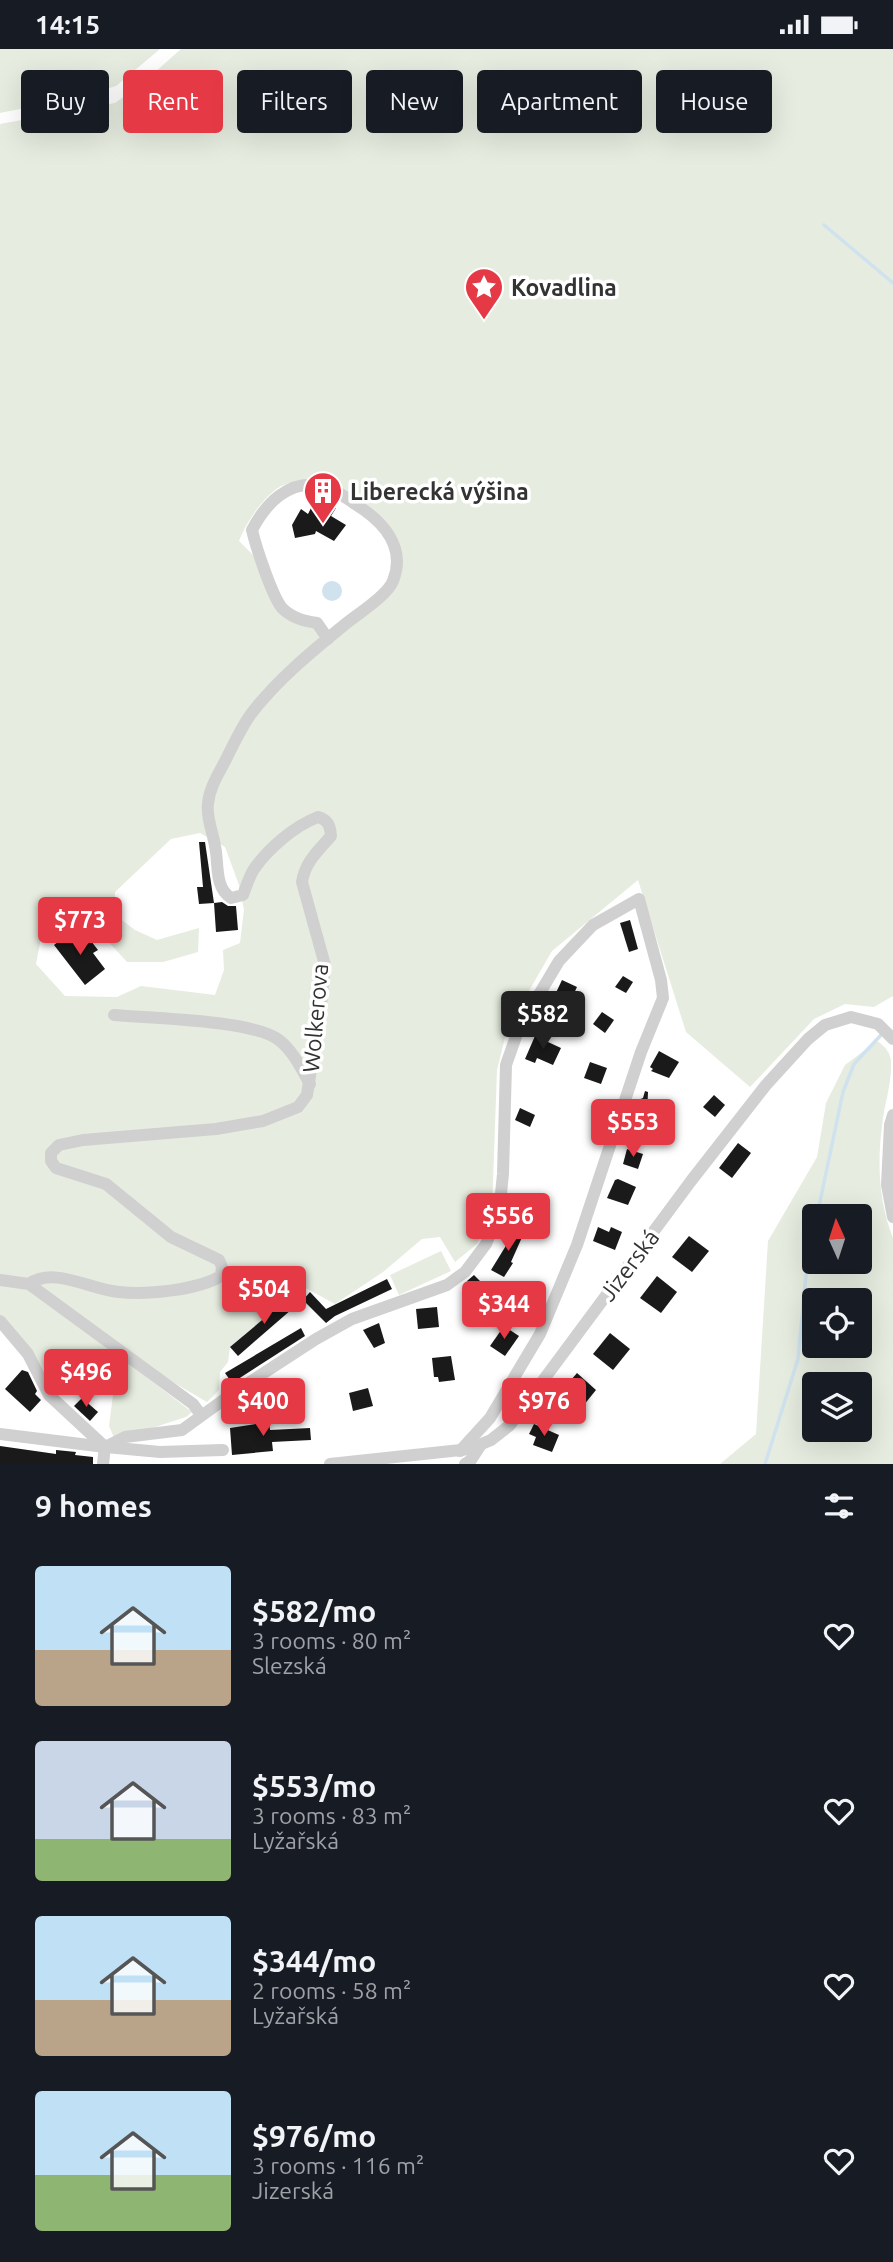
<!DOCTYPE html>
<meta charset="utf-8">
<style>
body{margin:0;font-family:Ubuntu,sans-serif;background:#242831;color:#f1f3f6;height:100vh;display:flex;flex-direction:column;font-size:26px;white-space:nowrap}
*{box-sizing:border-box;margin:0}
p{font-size:23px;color:#9ea1a6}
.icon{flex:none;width:38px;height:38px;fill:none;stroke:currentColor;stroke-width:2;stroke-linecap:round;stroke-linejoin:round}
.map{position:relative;height:1415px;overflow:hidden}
.details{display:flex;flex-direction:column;background:#171b24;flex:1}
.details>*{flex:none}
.top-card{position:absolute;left:21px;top:21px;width:852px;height:63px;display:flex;gap:14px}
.needle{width:46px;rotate:357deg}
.buttons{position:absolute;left:802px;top:1155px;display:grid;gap:14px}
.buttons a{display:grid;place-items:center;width:70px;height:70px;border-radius:7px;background:#171b24;box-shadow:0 7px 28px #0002;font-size:35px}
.price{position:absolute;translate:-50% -60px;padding:0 16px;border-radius:7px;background:#e63946;color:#fff;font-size:23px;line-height:46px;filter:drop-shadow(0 2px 4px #0008)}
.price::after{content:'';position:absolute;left:50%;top:42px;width:21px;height:16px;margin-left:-10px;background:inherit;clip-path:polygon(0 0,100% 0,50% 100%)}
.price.current{background:#222;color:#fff}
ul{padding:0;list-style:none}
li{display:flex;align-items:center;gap:21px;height:175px;padding:0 35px}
li span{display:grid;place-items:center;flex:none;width:196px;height:140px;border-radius:7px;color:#555}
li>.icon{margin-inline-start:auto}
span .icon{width:84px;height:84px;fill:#fffc;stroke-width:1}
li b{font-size:30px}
h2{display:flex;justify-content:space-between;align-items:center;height:84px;padding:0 35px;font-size:30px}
.pill{padding:0 24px;border-radius:7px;background:#171b24;box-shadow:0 7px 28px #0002;font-size:24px;line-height:63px}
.pill.current{background:#e63946;color:#fff}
.status{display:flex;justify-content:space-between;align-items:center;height:49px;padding:0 35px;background:#171b24;direction:ltr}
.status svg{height:19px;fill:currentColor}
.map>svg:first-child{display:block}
</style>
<div class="status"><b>14:15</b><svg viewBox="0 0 49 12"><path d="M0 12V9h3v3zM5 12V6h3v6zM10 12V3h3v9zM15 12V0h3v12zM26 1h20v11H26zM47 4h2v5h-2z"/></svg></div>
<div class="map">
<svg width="893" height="1415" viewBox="0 0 893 1415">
<rect width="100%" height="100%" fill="#fff"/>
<!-- green -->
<g fill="#e6ecdf" fill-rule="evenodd">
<polygon points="0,0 160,0 116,37 79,48 0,64"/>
<path d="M181,0H893V947L874,958L845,955L814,970L750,1038L686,983L638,831L552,902L507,980L497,1021L492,1160L477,1195L455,1213L440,1188L422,1190L383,1223L335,1255L302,1237L230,1298L228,1313L220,1323L219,1341L207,1353L164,1328L32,1232L0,1227V75L115,54L145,32ZM306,433C331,444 390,463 397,492C399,504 391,533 389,547L324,592L311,574L271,545L259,512L239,492C246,473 268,439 289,434C294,433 301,433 306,433ZM200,784L225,798L239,836L244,861L240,894L223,901L224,921L215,946L141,937L117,948L65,947L36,915L41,889L62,854L76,857L127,913H163L198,903L199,879L157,891L135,881L115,866V843L171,790Z"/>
<path d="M877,992C884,996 891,1004 891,1013C892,1035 884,1056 882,1077C877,1115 879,1154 893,1189V1415H720L756,1385L768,1192L817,1108L826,1054L845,1016ZM859,1167V1213H814V1167ZM859,1251V1297H814V1251ZM859,1335V1381H814V1335Z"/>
<polygon points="441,1202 451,1222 399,1246 390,1226"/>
<polygon points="0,1235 28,1238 192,1363 186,1368 115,1391 109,1377 113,1346 71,1308 61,1309 45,1324 33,1303 0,1268"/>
</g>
<!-- water -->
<circle fill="#cfe2ee" cx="332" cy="542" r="10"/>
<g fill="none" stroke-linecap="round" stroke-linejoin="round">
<!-- stream -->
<g stroke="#cfe2ee" stroke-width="3.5">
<polyline points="824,176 893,234"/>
<polyline points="817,1167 843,1043 854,1015 881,986"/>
<polyline points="765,1415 798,1310 807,1215 814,1182"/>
</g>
</g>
<!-- building -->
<g fill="#1a1a1a">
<polygon points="320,450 336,459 331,467 346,476 334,492 316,482 315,485 295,489 292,476 301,460 308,465 312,457 315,458"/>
<polygon points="199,793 205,793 214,854 199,855 197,838 203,838"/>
<polygon points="222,853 228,857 236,857 238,881 216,883 214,854"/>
<polygon points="630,871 638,900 629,903 620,874"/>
<polygon points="74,880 86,896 91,892 98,901 93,904 105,920 85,936 54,896"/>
<polygon points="623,927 633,933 626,944 615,938"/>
<polygon points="562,931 577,938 568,957 553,950"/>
<polygon points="602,963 614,971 605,984 593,975"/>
<polygon points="535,987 561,999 553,1016 537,1009 535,1014 525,1010"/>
<polygon points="659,1002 679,1013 669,1029 651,1022 653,1020 650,1018"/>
<polygon points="590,1013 607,1019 601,1035 584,1029"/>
<polygon points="645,1042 648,1043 647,1066 658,1069 654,1084 635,1078 633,1087 623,1084 627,1074 635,1076 640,1058 638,1051 643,1049"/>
<polygon points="714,1046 725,1056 715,1068 703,1058"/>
<polygon points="520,1059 535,1066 530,1078 515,1071"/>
<polygon points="738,1094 751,1104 732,1129 719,1119"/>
<polygon points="627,1100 643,1105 638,1120 623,1115"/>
<polygon points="618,1130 636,1138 628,1156 607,1149 615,1131"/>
<polygon points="527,1150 543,1157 538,1168 522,1161"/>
<polygon points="598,1178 609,1183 611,1178 622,1183 615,1201 593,1192"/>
<polygon points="509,1180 523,1186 511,1213 513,1214 504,1228 491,1221 507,1195 503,1193"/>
<polygon points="689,1187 709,1202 692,1223 672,1208"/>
<polygon points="474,1226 483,1235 480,1237 486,1243 473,1256 462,1244 471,1236 467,1232"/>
<polygon points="657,1227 677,1243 661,1264 640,1249"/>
<polygon points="387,1230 392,1240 335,1267 326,1274 303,1251 310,1243 326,1260"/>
<polygon points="292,1246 299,1254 238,1307 230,1298"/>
<polygon points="437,1258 439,1278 418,1280 416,1260"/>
<polygon points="379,1274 385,1294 374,1299 363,1281"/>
<polygon points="504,1277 519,1287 505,1307 490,1297"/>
<polygon points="301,1279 305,1287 232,1334 225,1324"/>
<polygon points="610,1284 630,1300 613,1321 593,1305"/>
<polygon points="451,1307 455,1331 439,1333 438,1328 434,1328 432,1309"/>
<polygon points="22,1321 28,1323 37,1342 35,1345 41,1351 30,1363 5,1340"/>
<polygon points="577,1324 596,1341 579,1362 559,1345"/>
<polygon points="368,1339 373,1357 353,1362 349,1344"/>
<polygon points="82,1349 98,1363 90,1372 74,1357"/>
<polygon points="269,1373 270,1381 310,1379 311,1391 272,1393 273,1402 232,1406 230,1379"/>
<polygon points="534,1375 559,1386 552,1403 533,1396 536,1388 529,1385"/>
<polygon points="0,1397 56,1405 56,1401 76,1403 75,1406 93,1408 93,1415 0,1415"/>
</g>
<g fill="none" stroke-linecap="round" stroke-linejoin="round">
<!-- minor -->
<g stroke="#d0d0d0" stroke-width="12">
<path d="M114,966C149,969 254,971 279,991C293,1002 301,1019 310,1035"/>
<polyline points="893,1066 890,1076 887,1136 893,1168"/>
<path d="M0,1231L29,1235C54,1217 91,1241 119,1243C147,1246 198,1241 221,1227L222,1218L219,1211L171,1188L106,1135L56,1119L51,1112V1104L59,1096L83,1091L216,1080L263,1072L298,1058L307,1046L321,956L325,916L302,833C305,813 318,802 331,787C330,776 328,771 318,768C294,777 268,800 254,820C249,828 246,838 243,846L231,849C214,838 219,815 215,797C213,784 206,768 208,755C209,741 216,729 223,716C232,699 240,680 251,665C276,632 311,603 343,577C356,566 387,547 393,532C407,497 381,471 355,455C345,448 334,439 322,437C289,430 266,454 252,481C256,498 272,547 282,559C292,569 304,572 317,574L328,590"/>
<polyline points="29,1235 193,1355 201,1366"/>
<polyline points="0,1272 28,1305 49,1346 105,1398"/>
<polyline points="0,1385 105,1398 125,1388 182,1381 233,1344 316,1290 352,1270 447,1236 465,1223 486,1195 499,1164 503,1125 506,1016 519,979 559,912 593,876 639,850 661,931 663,949 641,1003 577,1196 540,1285 490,1369 460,1402"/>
<polyline points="106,1398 160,1403 223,1401"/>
<polyline points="103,1415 105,1398"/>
<polyline points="330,1415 470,1400 491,1391 510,1376 691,1132 766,1036 808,990 825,976 851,968 878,975 893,990"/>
<polyline points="465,1415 471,1411 480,1397"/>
</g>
</g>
<!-- icons -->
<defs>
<symbol id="sight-pin" viewBox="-11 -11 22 30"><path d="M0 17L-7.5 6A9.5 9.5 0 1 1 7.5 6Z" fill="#e63946" stroke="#fff"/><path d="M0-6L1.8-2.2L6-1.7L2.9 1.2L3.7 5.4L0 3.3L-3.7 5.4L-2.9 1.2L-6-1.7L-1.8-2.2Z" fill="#fff"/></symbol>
<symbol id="building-pin" viewBox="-11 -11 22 30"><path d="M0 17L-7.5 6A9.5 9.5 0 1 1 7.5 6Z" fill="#e63946" stroke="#fff"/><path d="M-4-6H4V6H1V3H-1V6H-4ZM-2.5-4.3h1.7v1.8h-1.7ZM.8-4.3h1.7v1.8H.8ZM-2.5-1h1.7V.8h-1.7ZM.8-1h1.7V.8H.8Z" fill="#fff"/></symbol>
</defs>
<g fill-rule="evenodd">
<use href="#sight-pin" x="462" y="216" width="44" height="60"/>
<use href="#building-pin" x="301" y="420" width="44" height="60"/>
</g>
<g text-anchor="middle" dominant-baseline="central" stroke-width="7" stroke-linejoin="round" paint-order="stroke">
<!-- poi labels -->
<g font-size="23" font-weight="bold" fill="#333" stroke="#fff" text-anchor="start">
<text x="511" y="238">Kovadlina</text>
<text x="350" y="442">Liberecká výšina</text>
</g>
<!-- street labels -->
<g font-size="23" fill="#333" stroke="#fff">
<text transform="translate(315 969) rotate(-85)">Wolkerova</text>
<text transform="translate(629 1216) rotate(-53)">Jizerská</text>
</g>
</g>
</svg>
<div class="buttons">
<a><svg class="needle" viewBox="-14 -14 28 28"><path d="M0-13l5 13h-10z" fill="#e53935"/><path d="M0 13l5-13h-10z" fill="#9ea1a6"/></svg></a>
<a><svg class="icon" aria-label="locate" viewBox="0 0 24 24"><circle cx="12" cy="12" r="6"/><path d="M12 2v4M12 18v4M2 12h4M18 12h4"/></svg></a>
<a><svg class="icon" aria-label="layers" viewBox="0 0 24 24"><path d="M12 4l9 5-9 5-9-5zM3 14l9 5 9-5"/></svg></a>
</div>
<b class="price" style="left:80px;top:908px">$773</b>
<b class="price current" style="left:543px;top:1002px">$582</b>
<b class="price" style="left:633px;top:1110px">$553</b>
<b class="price" style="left:508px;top:1204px">$556</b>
<b class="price" style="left:264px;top:1277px">$504</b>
<b class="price" style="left:504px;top:1292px">$344</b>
<b class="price" style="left:86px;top:1360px">$496</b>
<b class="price" style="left:263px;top:1389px">$400</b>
<b class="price" style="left:544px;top:1389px">$976</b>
<div class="top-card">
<a class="pill">Buy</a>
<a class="pill current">Rent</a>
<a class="pill">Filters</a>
<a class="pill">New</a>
<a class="pill">Apartment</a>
<a class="pill">House</a>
</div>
</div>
<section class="details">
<h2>9 homes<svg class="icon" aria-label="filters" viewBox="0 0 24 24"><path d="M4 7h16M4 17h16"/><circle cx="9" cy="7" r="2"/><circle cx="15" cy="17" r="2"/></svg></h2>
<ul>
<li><span style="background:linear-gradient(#bfe0f5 60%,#b9a48a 0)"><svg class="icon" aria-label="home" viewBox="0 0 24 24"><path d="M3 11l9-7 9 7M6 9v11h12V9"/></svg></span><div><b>$582/mo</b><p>3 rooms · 80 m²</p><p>Slezská</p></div><svg class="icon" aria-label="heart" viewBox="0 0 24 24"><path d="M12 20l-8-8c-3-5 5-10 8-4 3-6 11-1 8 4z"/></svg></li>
<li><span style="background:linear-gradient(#c9d6e8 70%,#8fb573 0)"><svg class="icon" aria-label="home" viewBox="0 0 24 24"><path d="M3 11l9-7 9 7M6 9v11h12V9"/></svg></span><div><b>$553/mo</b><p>3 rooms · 83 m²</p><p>Lyžařská</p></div><svg class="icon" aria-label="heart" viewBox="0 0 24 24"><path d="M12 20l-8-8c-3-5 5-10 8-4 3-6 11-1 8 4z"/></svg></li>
<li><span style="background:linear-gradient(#bfe0f5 60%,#b9a48a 0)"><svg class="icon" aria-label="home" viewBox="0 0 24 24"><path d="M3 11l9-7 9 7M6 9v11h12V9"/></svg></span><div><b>$344/mo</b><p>2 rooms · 58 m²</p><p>Lyžařská</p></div><svg class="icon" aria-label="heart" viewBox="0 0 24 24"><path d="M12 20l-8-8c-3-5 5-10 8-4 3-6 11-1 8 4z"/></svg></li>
<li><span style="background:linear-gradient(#bfe0f5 60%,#8fb573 0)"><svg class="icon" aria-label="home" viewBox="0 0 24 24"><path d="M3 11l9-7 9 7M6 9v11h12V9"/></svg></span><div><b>$976/mo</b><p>3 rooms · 116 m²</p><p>Jizerská</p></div><svg class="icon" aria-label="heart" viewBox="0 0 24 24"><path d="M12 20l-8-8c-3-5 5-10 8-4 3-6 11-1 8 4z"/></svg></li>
</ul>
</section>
